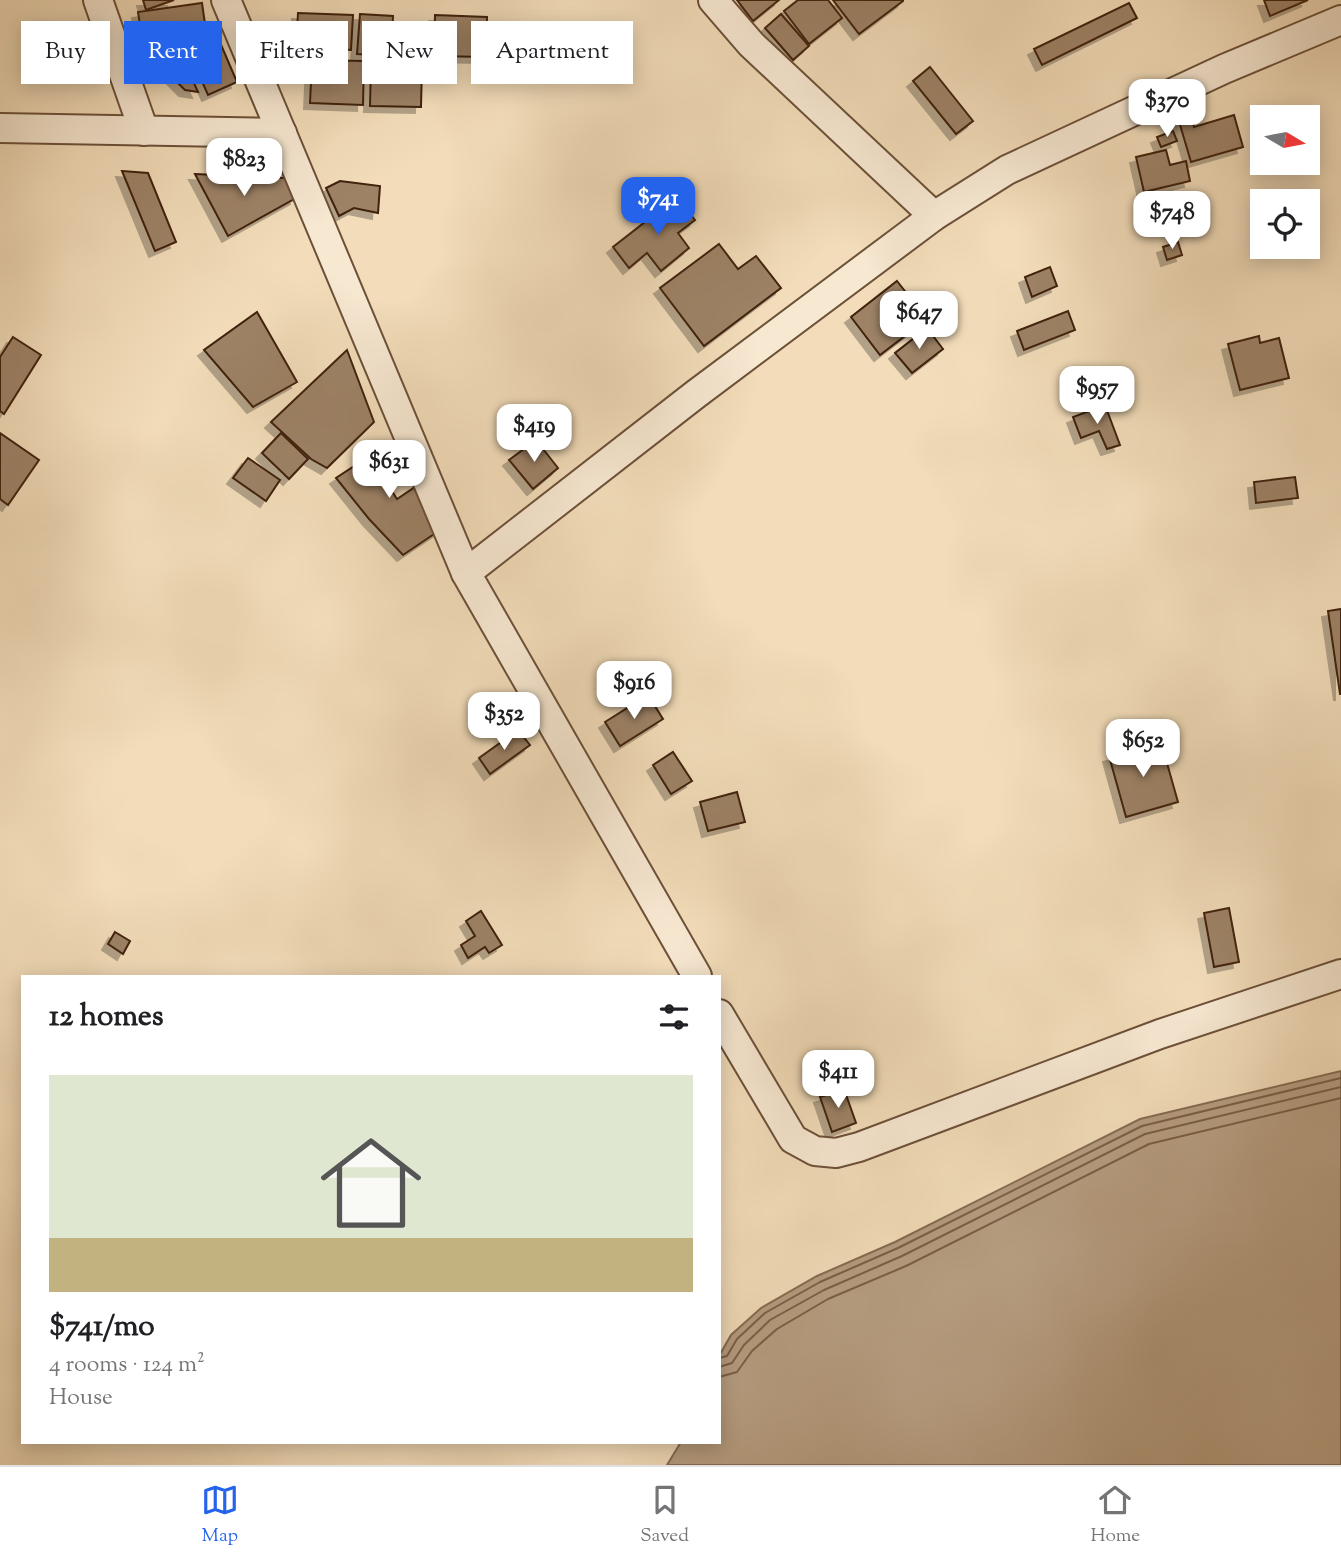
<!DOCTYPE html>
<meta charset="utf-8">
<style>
body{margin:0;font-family:"Sorts Mill Goudy",serif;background:#f6f6f6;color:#202124;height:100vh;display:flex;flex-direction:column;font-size:26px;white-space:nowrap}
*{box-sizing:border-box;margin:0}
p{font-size:23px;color:#757577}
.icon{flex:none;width:38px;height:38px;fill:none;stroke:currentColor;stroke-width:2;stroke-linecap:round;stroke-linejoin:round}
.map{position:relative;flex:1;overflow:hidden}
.side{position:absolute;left:21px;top:975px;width:700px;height:469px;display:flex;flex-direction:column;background:#fff;border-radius:0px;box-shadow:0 4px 18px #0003}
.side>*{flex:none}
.banner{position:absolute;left:21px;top:21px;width:700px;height:63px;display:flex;gap:14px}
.needle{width:46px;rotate:100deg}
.fabs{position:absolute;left:1250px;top:105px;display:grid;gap:14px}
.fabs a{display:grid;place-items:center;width:70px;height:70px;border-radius:0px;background:#fff;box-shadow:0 4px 18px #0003;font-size:35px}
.price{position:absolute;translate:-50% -60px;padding:0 16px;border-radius:14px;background:#fff;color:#222;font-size:23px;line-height:46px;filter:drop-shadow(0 2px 4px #0008)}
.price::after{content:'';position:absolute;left:50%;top:42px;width:21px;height:16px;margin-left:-10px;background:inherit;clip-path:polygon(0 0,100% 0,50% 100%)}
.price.selected{background:#2563eb;color:#fff}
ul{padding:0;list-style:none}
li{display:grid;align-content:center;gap:14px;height:371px;padding:0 28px}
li+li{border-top:2px solid #e0e0e0}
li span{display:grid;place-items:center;height:217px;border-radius:0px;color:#555}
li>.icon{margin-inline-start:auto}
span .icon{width:126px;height:126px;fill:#fffc;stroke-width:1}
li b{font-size:30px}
h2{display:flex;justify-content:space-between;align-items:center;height:84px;padding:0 28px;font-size:30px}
.tag{padding:0 24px;border-radius:0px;background:#fff;box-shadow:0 4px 18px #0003;font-size:24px;line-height:63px}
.tag.selected{background:#2563eb;color:#fff}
.dock{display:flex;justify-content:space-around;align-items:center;height:98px;border-top:2px solid #e0e0e0;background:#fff;font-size:19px;color:#757577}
.dock a{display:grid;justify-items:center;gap:4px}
.dock .selected{color:#2563eb}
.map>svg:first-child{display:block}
</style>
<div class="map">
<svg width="1341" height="1465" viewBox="0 0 1341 1465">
<defs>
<filter id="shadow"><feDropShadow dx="-6" dy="6" stdDeviation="0" flood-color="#0004"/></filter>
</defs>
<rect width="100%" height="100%" fill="#f2dcb9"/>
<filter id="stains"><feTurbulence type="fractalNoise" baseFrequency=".00286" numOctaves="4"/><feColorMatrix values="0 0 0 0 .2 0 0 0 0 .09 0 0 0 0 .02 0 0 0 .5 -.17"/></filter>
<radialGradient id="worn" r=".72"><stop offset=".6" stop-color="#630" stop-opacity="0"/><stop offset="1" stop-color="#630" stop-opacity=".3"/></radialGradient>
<!-- water -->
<polygon fill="#b59c7f" stroke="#866b51" stroke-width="2" points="1341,1071 1341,1465 667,1465 681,1442 719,1442 719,1356 731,1335 761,1308 817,1276 895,1242 1140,1119"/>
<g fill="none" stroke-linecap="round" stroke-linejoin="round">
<!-- shore -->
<g stroke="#7a5e46" stroke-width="2">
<polyline points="719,1358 727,1356 737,1339 765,1313 820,1282 898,1248 1142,1126 1341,1078"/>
<polyline points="719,1367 732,1363 744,1345 770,1320 824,1290 902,1256 1145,1134 1341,1087"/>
<polyline points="719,1377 737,1372 752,1351 777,1329 828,1299 906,1266 1149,1144 1341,1098"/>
</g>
</g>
<!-- building -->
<g fill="#9d8266" stroke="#40210d" stroke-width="2" filter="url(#shadow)">
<polygon points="143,0 174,0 146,10"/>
<polygon points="737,0 779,0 753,21"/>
<polygon points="798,0 828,0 842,18 809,44 784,11"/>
<polygon points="833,0 903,0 903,1 859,34"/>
<polygon points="1264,0 1308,0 1270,16"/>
<polygon points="202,3 205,24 165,30 165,22 140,25 138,12"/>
<polygon points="1129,3 1137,18 1042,65 1034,49"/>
<polygon points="298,13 353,15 351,50 296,47"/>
<polygon points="360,14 393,16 391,56 357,54"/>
<polygon points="781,14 809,46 793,60 765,28"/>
<polygon points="435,15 487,17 486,57 434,56"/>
<polygon points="213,26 237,82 208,95 183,38"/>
<polygon points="155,41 175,41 198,92 185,90 155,60"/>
<polygon points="312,60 364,61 363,105 310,103"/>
<polygon points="371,64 422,65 421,107 370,106"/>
<polygon points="930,67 973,121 956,134 913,81"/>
<polygon points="1191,114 1194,127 1234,115 1243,147 1191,162 1178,118"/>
<polygon points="1173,131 1177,141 1161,147 1157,137"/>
<polygon points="1166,150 1170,165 1186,161 1190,181 1144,192 1136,157"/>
<polygon points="122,171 148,173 176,242 155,251"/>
<polygon points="195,174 285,178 296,198 228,236"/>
<polygon points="340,181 380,186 378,213 354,208 339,216 326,188"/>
<polygon points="677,197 695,220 678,233 689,248 661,271 647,253 629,268 613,247"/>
<polygon points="1178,242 1182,255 1167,260 1163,247"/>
<polygon points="719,244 738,269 756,256 781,288 704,346 660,288"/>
<polygon points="1050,267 1057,286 1032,297 1025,277"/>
<polygon points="897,281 927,319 880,355 851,317"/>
<polygon points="1068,311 1075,330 1024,350 1017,331"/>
<polygon points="257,312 297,382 253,407 204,350"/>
<polygon points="927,328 943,349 912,373 895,353"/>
<polygon points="1259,336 1260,343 1279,338 1289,378 1240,390 1228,344"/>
<polygon points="13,337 41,355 4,414 0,411 0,357"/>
<polygon points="347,350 374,422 327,468 311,459 271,422"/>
<polygon points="1105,405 1120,445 1107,449 1099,431 1081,438 1073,417"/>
<polygon points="0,433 39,460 8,505 0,499"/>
<polygon points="281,433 308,459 289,479 262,453"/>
<polygon points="536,440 558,468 533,489 509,460"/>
<polygon points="388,444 408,476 390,488 397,499 415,487 440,530 403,555 369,519 336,478"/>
<polygon points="248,458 280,480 266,501 233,478"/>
<polygon points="1295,477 1298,498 1256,503 1254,482"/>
<polygon points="1341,609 1341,694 1340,694 1328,611"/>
<polygon points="648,695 663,719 620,746 605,722"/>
<polygon points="518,730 530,745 490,774 479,758"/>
<polygon points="1161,742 1178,802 1126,817 1109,756"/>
<polygon points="673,752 692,781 671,794 653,765"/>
<polygon points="737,792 745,822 708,831 700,802"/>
<polygon points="1229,908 1239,962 1214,967 1204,913"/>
<polygon points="481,911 502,945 489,953 485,947 468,958 461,945 475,936 466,921"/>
<polygon points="115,932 130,941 123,954 108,944"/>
<polygon points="844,1089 856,1123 832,1132 820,1097"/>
</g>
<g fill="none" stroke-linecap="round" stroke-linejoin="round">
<defs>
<g id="minor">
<polyline points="98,0 144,131"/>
<polyline points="226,0 466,573 697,976"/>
<polyline points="713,0 751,44 934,216"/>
<polyline points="0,128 282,133"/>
<polyline points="466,573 696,394 934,216 1007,170 1224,69 1341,20"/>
<polyline points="719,1014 793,1139 815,1151 836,1153 859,1147 1160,1034 1341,974"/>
</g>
</defs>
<!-- minor casing -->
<use href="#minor" stroke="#6c5038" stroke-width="32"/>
<!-- minor -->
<use href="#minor" stroke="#f7e8d2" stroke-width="28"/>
</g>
<rect width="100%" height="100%" filter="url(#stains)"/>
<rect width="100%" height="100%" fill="url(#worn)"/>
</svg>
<div class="fabs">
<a><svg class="needle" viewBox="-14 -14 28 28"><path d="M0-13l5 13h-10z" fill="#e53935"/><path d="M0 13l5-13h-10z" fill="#757577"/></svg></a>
<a><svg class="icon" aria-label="locate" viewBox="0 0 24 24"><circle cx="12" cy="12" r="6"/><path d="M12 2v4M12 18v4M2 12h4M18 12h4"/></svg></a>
</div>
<b class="price" style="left:1167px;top:139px">$370</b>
<b class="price" style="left:244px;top:198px">$823</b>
<b class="price selected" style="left:658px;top:237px">$741</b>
<b class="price" style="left:1172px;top:251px">$748</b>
<b class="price" style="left:919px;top:351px">$647</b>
<b class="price" style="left:1097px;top:426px">$957</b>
<b class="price" style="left:534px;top:464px">$419</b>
<b class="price" style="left:389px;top:500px">$631</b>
<b class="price" style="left:634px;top:721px">$916</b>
<b class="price" style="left:504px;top:752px">$352</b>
<b class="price" style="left:1143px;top:779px">$652</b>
<b class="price" style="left:838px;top:1110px">$411</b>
<div class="banner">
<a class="tag">Buy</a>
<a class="tag selected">Rent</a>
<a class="tag">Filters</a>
<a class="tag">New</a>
<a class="tag">Apartment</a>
</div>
<section class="side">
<h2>12 homes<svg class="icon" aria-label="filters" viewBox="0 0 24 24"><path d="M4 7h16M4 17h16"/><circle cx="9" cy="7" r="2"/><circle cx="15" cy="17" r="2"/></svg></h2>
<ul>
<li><span style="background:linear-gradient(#dfe7d0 75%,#c2b280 0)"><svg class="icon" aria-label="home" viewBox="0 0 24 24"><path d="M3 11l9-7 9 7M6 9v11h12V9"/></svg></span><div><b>$741/mo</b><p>4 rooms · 124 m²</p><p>House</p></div></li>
</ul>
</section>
</div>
<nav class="dock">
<a class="selected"><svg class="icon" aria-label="map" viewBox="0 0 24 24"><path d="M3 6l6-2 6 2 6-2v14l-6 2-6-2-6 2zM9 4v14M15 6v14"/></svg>Map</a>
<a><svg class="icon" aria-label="saved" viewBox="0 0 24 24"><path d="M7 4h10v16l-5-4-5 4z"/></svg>Saved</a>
<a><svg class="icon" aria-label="home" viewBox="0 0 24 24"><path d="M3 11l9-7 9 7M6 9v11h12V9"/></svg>Home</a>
</nav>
